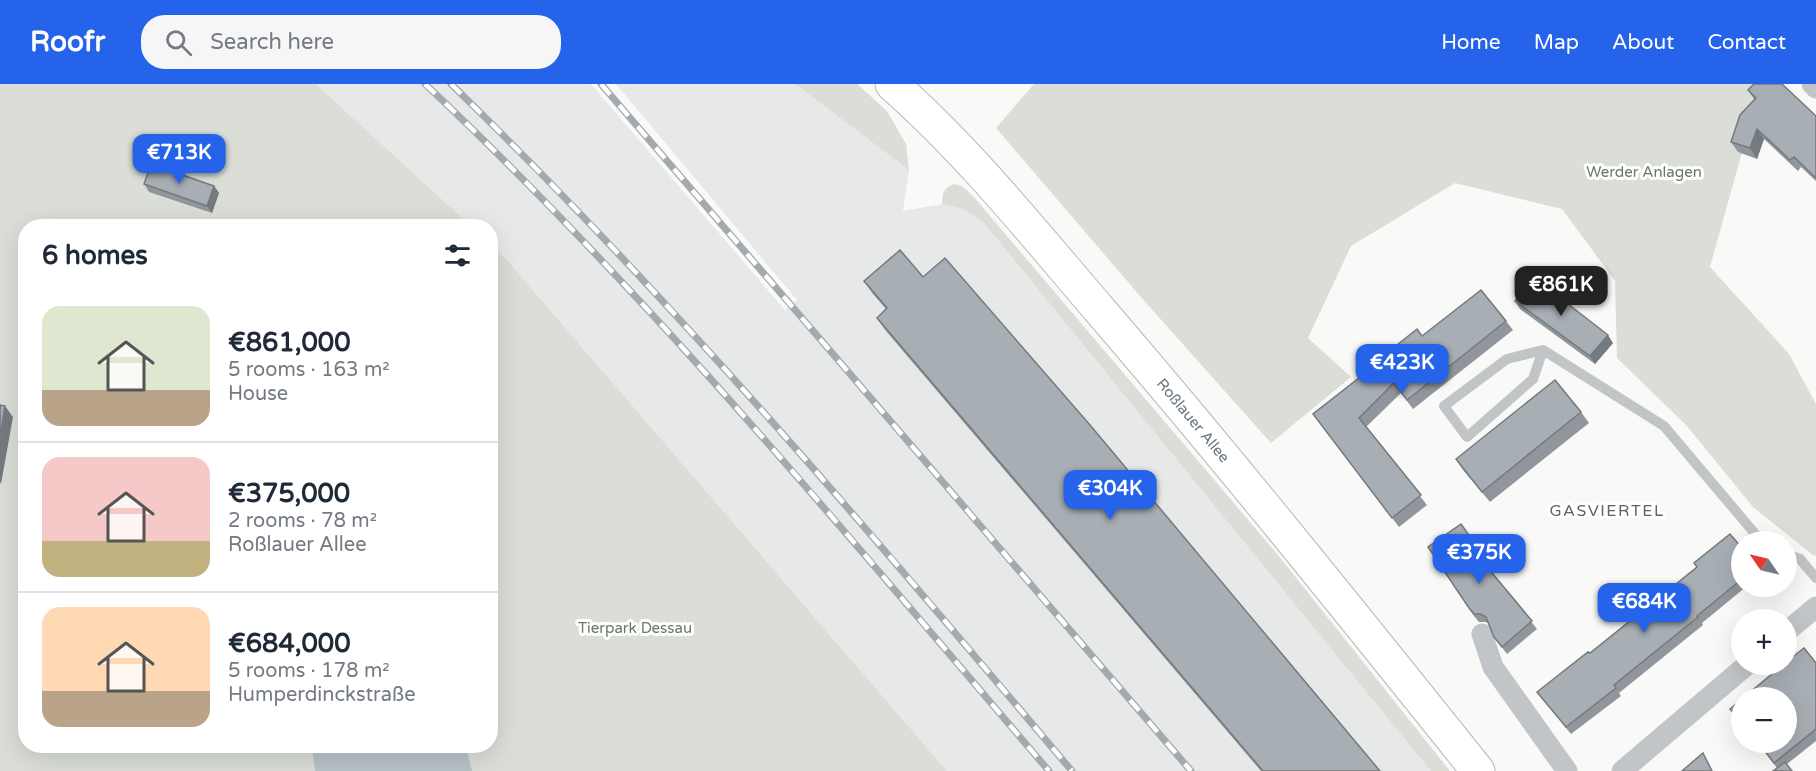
<!DOCTYPE html>
<meta charset="utf-8">
<style>
body{margin:0;font-family:"Varela Round",sans-serif;background:#f6f6f7;color:#1f2937;height:100vh;display:flex;flex-direction:column;font-size:22px;white-space:nowrap}
*{box-sizing:border-box;margin:0}
p{font-size:20px;color:#747a83}
.icon{flex:none;width:33px;height:33px;fill:none;stroke:currentColor;stroke-width:2;stroke-linecap:round;stroke-linejoin:round}
.map{position:relative;flex:1;overflow:hidden}
.side{position:absolute;left:18px;top:135px;width:480px;height:534px;display:flex;flex-direction:column;background:#fff;border-radius:24px;box-shadow:0 6px 24px #0002}
.side>*{flex:none}
.needle{width:39px;rotate:304deg}
.buttons{position:absolute;left:1731px;top:447px;display:grid;gap:12px}
.buttons a{display:grid;place-items:center;width:66px;height:66px;border-radius:50%;background:#fff;box-shadow:0 6px 24px #0002;font-size:30px}
.price{position:absolute;translate:-50% -51px;padding:0 14px;border-radius:12px;background:#2563eb;color:#fff;font-size:20px;line-height:39px;filter:drop-shadow(0 2px 3px #0008)}
.price::after{content:'';position:absolute;left:50%;top:36px;width:18px;height:14px;margin-left:-9px;background:inherit;clip-path:polygon(0 0,100% 0,50% 100%)}
.price.selected{background:#222;color:#fff}
ul{padding:0;list-style:none}
li{display:flex;align-items:center;gap:18px;height:150px;padding:0 24px}
li+li{border-top:2px solid #e0e1e3}
li span{display:grid;place-items:center;flex:none;width:168px;height:120px;border-radius:18px;color:#555}
li>.icon{margin-inline-start:auto}
span .icon{width:72px;height:72px;fill:#fffc;stroke-width:1}
li b{font-size:26px}
h2{display:flex;justify-content:space-between;align-items:center;height:72px;padding:0 24px;font-size:26px}
header{display:flex;align-items:center;gap:36px;box-sizing:border-box;height:84px;padding:0 30px;background:#2563eb;color:#fff}
header strong{font-size:28px}
nav{display:flex;gap:33px;margin-inline-start:auto;font-size:21px}
.search{width:420px;height:54px;background:#f6f6f7;display:flex;align-items:center;gap:15px;box-sizing:border-box;padding:0 21px;border-radius:24px;color:#747a83;font-size:22px}
.map>svg:first-child{display:block}
</style>
<header>
<strong>Roofr</strong>
<div class="search"><svg class="icon" aria-label="search" viewBox="0 0 24 24"><circle cx="10" cy="10" r="6"/><path d="M15 15l6 6"/></svg>Search here</div>
<nav><a>Home</a><a>Map</a><a>About</a><a>Contact</a></nav>
</header>
<div class="map">
<svg width="1816" height="687" viewBox="0 0 1816 687">
<rect width="100%" height="100%" fill="#f9f9f8"/>
<!-- built -->
<polygon fill="#e7e8e8" points="316,0 591,0 785,226 797,216 616,0 795,0 909,86 903,127 942,120 963,125 984,139 1432,687 947,687 507,176 491,160 490,142 471,142"/>
<!-- green -->
<g fill="#daded7">
<polygon points="0,0 316,0 471,142 26,142 26,662 490,662 491,160 507,176 947,687 0,687"/>
<polygon points="795,0 857,0 887,27 906,60 909,86"/>
<polygon points="1034,0 1761,0 1710,183 1789,270 1816,320 1816,471 1814,472 1753,423 1687,342 1617,274 1615,197 1562,125 1455,99 1351,162 1308,254 1351,293 1271,359 1140,212 996,44"/>
<path d="M954,100L962,102L973,112L1278,471L1450,687H1431L984,139L963,125L942,120C942,109 944,104 954,100Z"/>
</g>
<!-- water -->
<polygon fill="#b8c3c7" points="312,662 466,662 472,687 315,687"/>
<g fill="none" stroke-linecap="round" stroke-linejoin="round">
<defs>
<g id="primary">
<path id="s1" d="M892,0C968,67 1032,147 1098,224C1228,375 1353,531 1478,687"/>
</g>
</defs>
<!-- primary casing -->
<use href="#primary" stroke="#b5b9bc" stroke-width="35"/>
<!-- service -->
<g stroke="#c1c5c8" stroke-width="10">
<polyline points="1543,266 1533,295 1467,353 1444,322 1507,275 1543,266 1664,342 1762,458"/>
<polyline points="1786,470 1800,475 1816,494"/>
</g>
<!-- minor -->
<g stroke="#c1c5c8" stroke-width="21">
<polyline points="1812,0 1816,4"/>
<polyline points="1786,548 1816,523"/>
<polyline points="1482,550 1493,583 1567,687"/>
<polyline points="1622,687 1748,580"/>
</g>
<!-- primary -->
<use href="#primary" stroke="#fff" stroke-width="33"/>
<defs>
<g id="rail">
<path d="M425,0C651,212 848,452 1049,687"/>
<path d="M451,0C673,215 873,451 1072,687"/>
<polyline points="601,0 1191,687"/>
</g>
</defs>
<!-- rail casing -->
<use href="#rail" stroke="#a3a9ae" stroke-width="7"/>
<!-- rail -->
<use href="#rail" stroke="#fff" stroke-width="4.5" stroke-dasharray="14" stroke-linecap="butt"/>
</g>
<!-- wall -->
<g fill="#90969b">
<polygon points="1748,6 1816,32 1816,97 1801,83 1798,87 1764,55 1757,75 1738,68 1731,58 1754,15"/>
<polygon points="144,100 214,102 219,109 212,129 149,108"/>
<polygon points="923,193 1380,687 1261,687 886,247 877,234 886,225 873,210 864,197"/>
<polygon points="1515,217 1613,259 1595,280 1520,225"/>
<polygon points="1506,237 1513,246 1413,325 1401,309 1366,343 1427,421 1399,443 1313,330"/>
<polygon points="1581,328 1589,339 1490,418 1463,386 1456,375"/>
<polygon points="1461,440 1492,483 1489,485 1537,545 1507,570 1494,553 1488,539 1485,538 1479,538 1474,532 1428,463"/>
<polygon points="1742,464 1742,502 1747,502 1702,539 1703,541 1619,609 1621,612 1571,650 1537,608 1590,569"/>
<polygon points="1816,579 1816,657 1787,680 1777,684 1757,658 1786,658"/>
</g>
<!-- shaded-wall -->
<g fill="#757a7e">
<polygon points="1757,45 1764,55 1757,75 1750,64"/>
<polygon points="214,102 219,109 212,129 207,122"/>
<polygon points="1608,251 1613,259 1595,280 1590,272"/>
<polygon points="5,322 13,333 1,400 0,398 0,353"/>
</g>
<!-- building -->
<g fill="#a7aeb4" stroke="#757a7e" stroke-width="1.5">
<polygon points="1754,0 1782,0 1816,32 1816,94 1794,73 1790,76 1757,45 1750,64 1731,58 1740,31 1756,14 1748,6"/>
<polygon points="151,80 214,102 207,122 144,100"/>
<polygon points="900,166 923,193 945,174 1090,341 1380,687 1263,687 877,234 887,224 864,197"/>
<polygon points="1532,192 1608,251 1590,272 1515,217"/>
<polygon points="1481,206 1506,237 1407,316 1394,299 1359,334 1421,411 1392,434 1313,330 1378,279 1377,277 1417,245 1422,252"/>
<polygon points="1555,296 1581,328 1482,408 1456,375"/>
<polygon points="0,321 5,322 0,353"/>
<polygon points="1461,440 1486,475 1483,478 1532,537 1502,563 1494,553 1486,533 1480,530 1474,530 1469,524 1428,463"/>
<polygon points="1730,450 1742,464 1742,495 1697,532 1698,533 1614,601 1616,604 1566,643 1537,608 1588,568 1590,569 1697,483 1694,479"/>
<polygon points="1804,564 1816,579 1816,645 1774,679 1758,658 1786,658 1786,614 1743,614 1784,580 1786,580 1786,578"/>
<polygon points="1742,615 1742,639 1730,625"/>
<polygon points="1703,669 1712,687 1682,687"/>
<polygon points="1785,678 1792,687 1773,687"/>
</g>
<g text-anchor="middle" dominant-baseline="central" stroke-width="6" stroke-linejoin="round" paint-order="stroke">
<!-- park labels -->
<g font-size="15" fill="#6a7866" stroke="#fff">
<text x="1644" y="88">Werder Anlagen</text>
<text x="635" y="544">Tierpark Dessau</text>
</g>
<!-- street labels -->
<g font-size="15" fill="#67767f" stroke="#fff">
<text stroke="none"><textPath href="#s1" startOffset="452">Roßlauer Allee</textPath></text>
</g>
<!-- neighbourhood labels -->
<g font-size="16" letter-spacing="1.5" fill="#59646b" stroke="#fff">
<text x="1607" y="427">GASVIERTEL</text>
</g>
</g>
</svg>
<div class="buttons">
<a><svg class="needle" viewBox="-14 -14 28 28"><path d="M0-13l5 13h-10z" fill="#e53935"/><path d="M0 13l5-13h-10z" fill="#747a83"/></svg></a>
<a>+</a>
<a>−</a>
</div>
<b class="price" style="left:179px;top:101px">€713K</b>
<b class="price selected" style="left:1561px;top:233px">€861K</b>
<b class="price" style="left:1402px;top:311px">€423K</b>
<b class="price" style="left:1110px;top:437px">€304K</b>
<b class="price" style="left:1479px;top:501px">€375K</b>
<b class="price" style="left:1644px;top:550px">€684K</b>
<section class="side">
<h2>6 homes<svg class="icon" aria-label="filters" viewBox="0 0 24 24"><path d="M4 7h16M4 17h16"/><circle cx="9" cy="7" r="2"/><circle cx="15" cy="17" r="2"/></svg></h2>
<ul>
<li><span style="background:linear-gradient(#dfe7d0 70%,#b9a48a 0)"><svg class="icon" aria-label="home" viewBox="0 0 24 24"><path d="M3 11l9-7 9 7M6 9v11h12V9"/></svg></span><div><b>€861,000</b><p>5 rooms · 163 m²</p><p>House</p></div></li>
<li><span style="background:linear-gradient(#f6c9c9 70%,#c2b280 0)"><svg class="icon" aria-label="home" viewBox="0 0 24 24"><path d="M3 11l9-7 9 7M6 9v11h12V9"/></svg></span><div><b>€375,000</b><p>2 rooms · 78 m²</p><p>Roßlauer Allee</p></div></li>
<li><span style="background:linear-gradient(#ffd9b3 70%,#b9a48a 0)"><svg class="icon" aria-label="home" viewBox="0 0 24 24"><path d="M3 11l9-7 9 7M6 9v11h12V9"/></svg></span><div><b>€684,000</b><p>5 rooms · 178 m²</p><p>Humperdinckstraße</p></div></li>
</ul>
</section>
</div>
